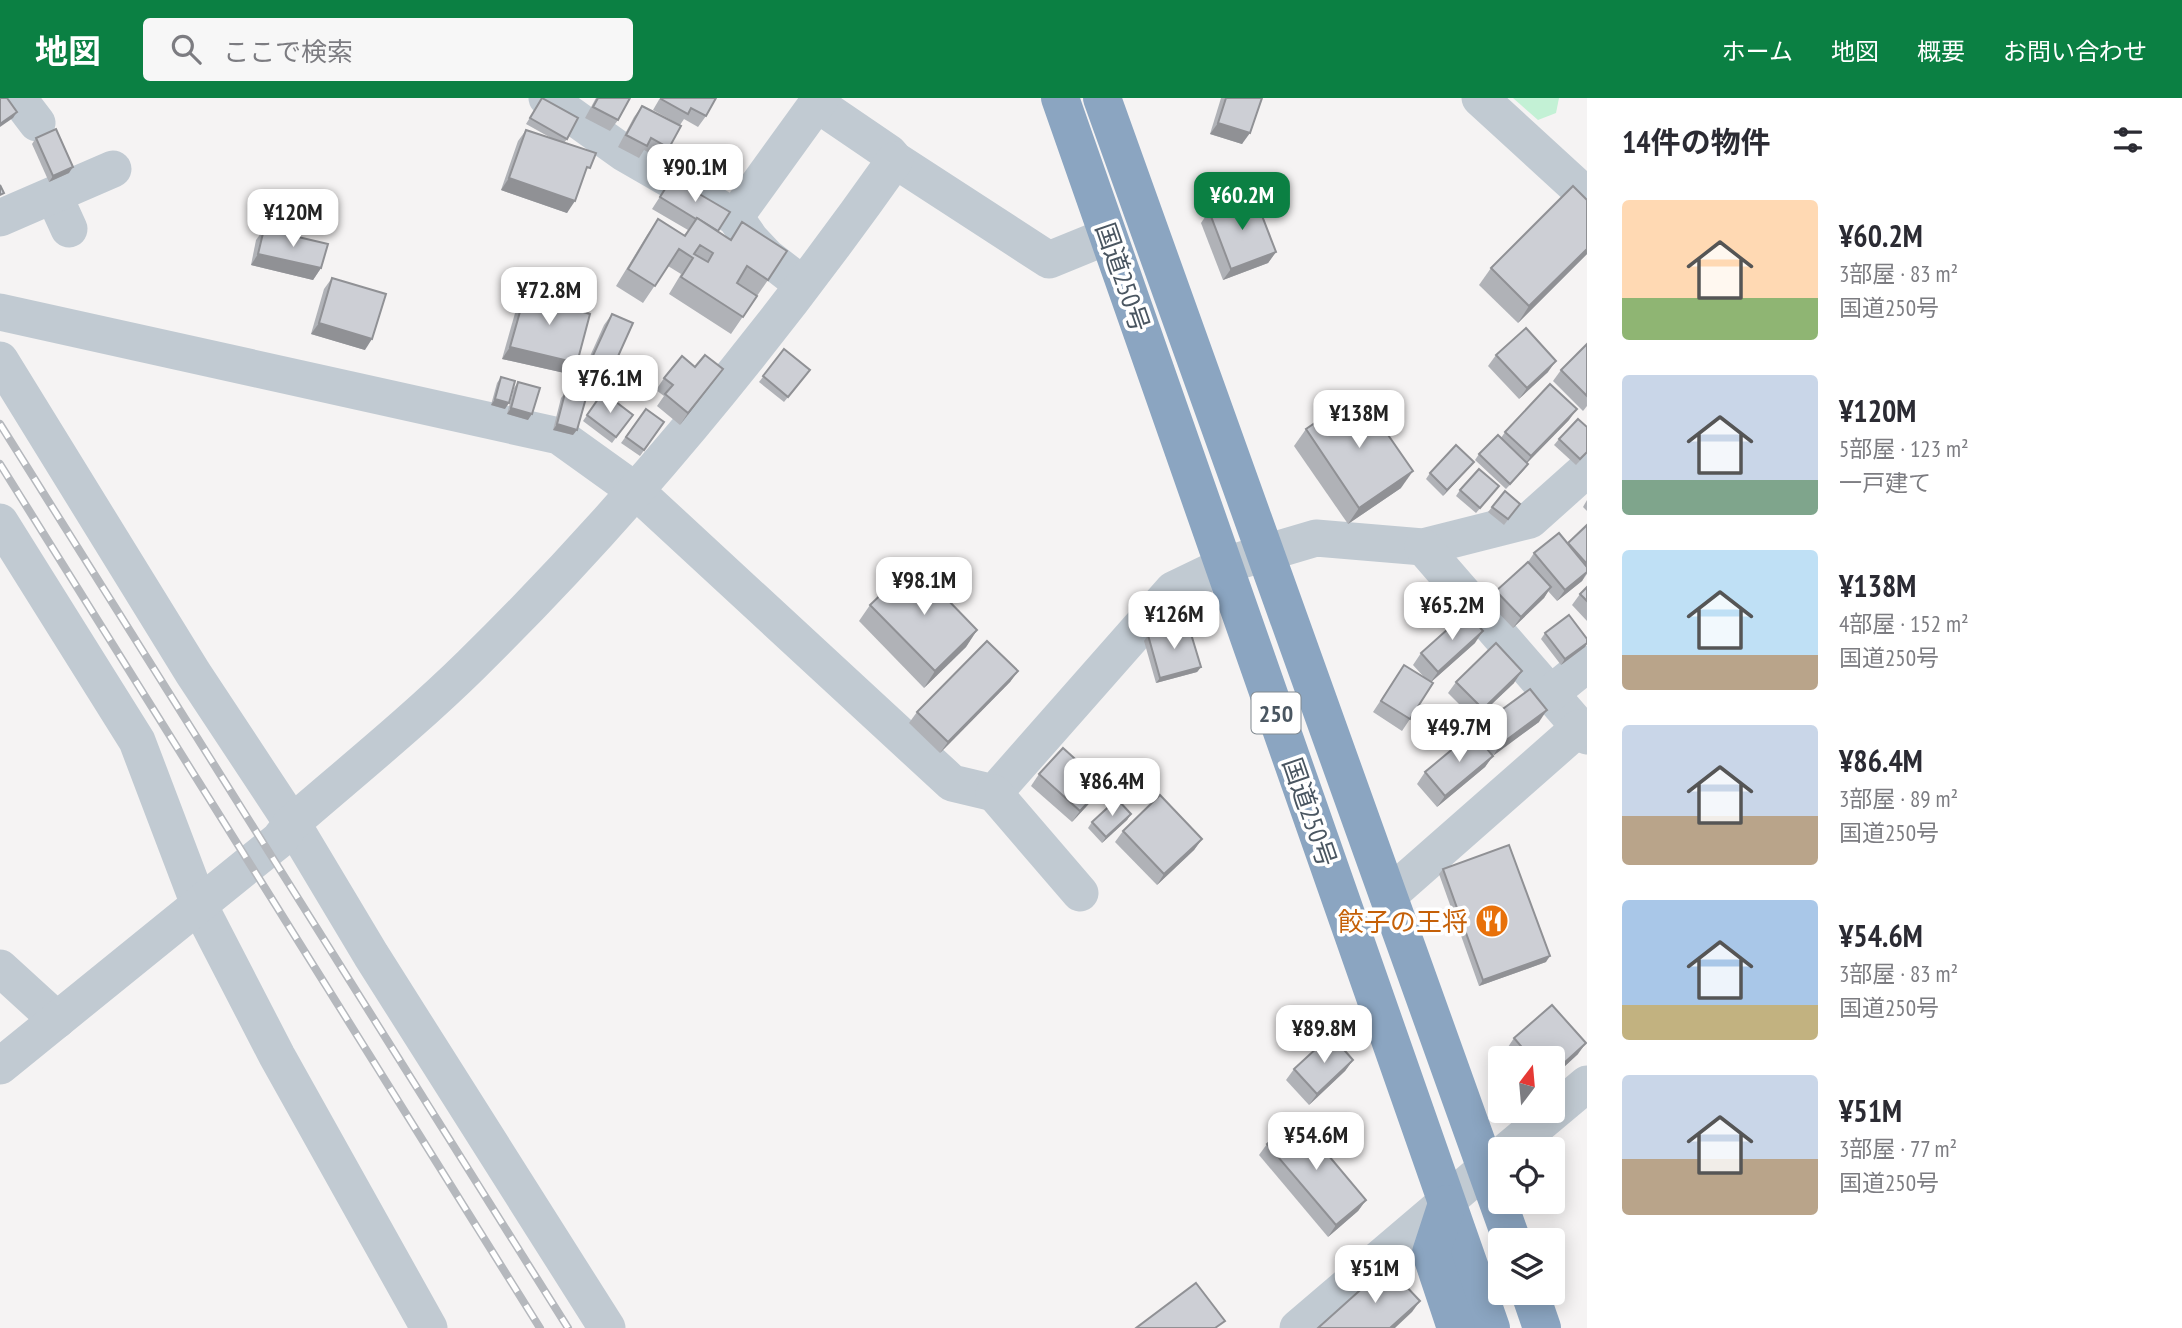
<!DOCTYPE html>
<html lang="ja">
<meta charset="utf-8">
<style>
body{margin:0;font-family:"PT Sans Narrow","Noto Sans JP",sans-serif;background:#f7f7f7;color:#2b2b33;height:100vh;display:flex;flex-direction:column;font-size:26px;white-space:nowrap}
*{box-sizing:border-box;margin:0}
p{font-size:23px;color:#7c7c81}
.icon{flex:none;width:38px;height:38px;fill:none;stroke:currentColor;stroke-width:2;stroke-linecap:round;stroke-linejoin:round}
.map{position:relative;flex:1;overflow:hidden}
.drawer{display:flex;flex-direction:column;background:#fff;width:595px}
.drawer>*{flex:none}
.needle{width:46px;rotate:16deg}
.fabs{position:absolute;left:1488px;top:948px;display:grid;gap:14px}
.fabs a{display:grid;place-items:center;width:77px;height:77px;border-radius:7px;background:#fff;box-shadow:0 4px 18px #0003;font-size:35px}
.price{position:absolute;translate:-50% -60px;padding:0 16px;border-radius:14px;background:#fff;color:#222;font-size:23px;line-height:46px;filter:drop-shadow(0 2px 4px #0008)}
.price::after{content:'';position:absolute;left:50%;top:42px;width:21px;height:16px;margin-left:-10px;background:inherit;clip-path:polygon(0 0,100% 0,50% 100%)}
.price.on{background:#0b8043;color:#fff}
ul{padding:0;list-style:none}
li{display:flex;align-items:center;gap:21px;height:175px;padding:0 35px}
li span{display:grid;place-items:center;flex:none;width:196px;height:140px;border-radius:7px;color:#555}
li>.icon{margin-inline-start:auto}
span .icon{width:84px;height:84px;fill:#fffc;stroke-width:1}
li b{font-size:30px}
h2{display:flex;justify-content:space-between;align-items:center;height:84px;padding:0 35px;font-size:30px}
header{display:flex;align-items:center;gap:42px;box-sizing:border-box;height:98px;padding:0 35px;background:#0b8043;color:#fff}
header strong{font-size:33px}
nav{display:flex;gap:38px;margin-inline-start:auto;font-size:24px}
.search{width:490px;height:63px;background:#f7f7f7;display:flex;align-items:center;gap:18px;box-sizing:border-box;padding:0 24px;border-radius:7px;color:#7c7c81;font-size:26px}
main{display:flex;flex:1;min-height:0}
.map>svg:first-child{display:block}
</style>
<header>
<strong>地図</strong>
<div class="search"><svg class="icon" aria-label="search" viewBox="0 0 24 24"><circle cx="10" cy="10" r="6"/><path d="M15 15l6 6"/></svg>ここで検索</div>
<nav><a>ホーム</a><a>地図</a><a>概要</a><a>お問い合わせ</a></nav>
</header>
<main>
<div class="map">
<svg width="1587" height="1230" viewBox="0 0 1587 1230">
<rect width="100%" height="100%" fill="#f5f3f3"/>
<!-- green -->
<polygon fill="#c3f1d5" points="1513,0 1559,0 1556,15 1538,22"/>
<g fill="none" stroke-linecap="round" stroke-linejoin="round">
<!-- minor -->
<g stroke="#c1cad2" stroke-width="37">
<polyline points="18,0 37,25"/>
<polyline points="547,0 624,55 735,119 751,142 767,159 802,186"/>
<polyline points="1480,0 1587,98"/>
<polyline points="817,6 889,55 895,62 1049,162 1108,138"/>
<polyline points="54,98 69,131"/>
<polyline points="735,119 821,0"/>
<polyline points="0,120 113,71"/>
<polyline points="0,214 559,338 637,394 952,685 994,695 1173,492 1225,467 1316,440 1423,449 1530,422 1587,371"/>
<polyline points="0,262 193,575 292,725 371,857 607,1230"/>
<polyline points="0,424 137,643 200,809 277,958 429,1230"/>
<polyline points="1423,449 1587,638"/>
<polyline points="1550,596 1587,566"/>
<polyline points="994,695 1080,795"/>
<polyline points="1388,798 1579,630"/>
<polyline points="0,870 57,922"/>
<path d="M0,968L279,742L292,725C352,673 414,623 471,567C625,416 770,239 895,62"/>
<polyline points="1508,1052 1587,986"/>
<polyline points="1298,1230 1500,1058"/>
</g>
<!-- highway -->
<g stroke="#8ba5c1" stroke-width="38">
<polyline points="1060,0 1491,1230"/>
<polyline points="1102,0 1512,1143"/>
<polyline points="1447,1106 1431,1155 1456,1230"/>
<polyline points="1530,1195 1542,1230"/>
</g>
<defs>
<g id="rail">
<polyline points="0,326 568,1230"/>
<polyline points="0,366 540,1230"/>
</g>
</defs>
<!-- rail casing -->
<use href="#rail" stroke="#b5b8bd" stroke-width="8"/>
<!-- rail -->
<use href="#rail" stroke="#fff" stroke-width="5" stroke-dasharray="16" stroke-linecap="butt"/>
</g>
<!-- wall -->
<g fill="#b0b2b7">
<polygon points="542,0 567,41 564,45 583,80 567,115 501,92 518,43 526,32 553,41 526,26"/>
<polygon points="596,0 630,0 618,22 610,33 585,20"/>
<polygon points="660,0 716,0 706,18 698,29 684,21 680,27 653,12"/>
<polygon points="1221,0 1262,0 1242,46 1210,36"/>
<polygon points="642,8 669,50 661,61 644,52 639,60 618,49 634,19"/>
<polygon points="36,40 69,75 49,84 32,46"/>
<polygon points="672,80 718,133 730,141 742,124 768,182 731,236 669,196 681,176 668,168 643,205 616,188 647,137 658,121 684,137 688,132 652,111"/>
<polygon points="1587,102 1587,156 1518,225 1479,187 1491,170"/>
<polygon points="1209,113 1276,154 1268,165 1223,182 1201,125"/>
<polygon points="264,131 321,170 313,182 251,167 256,142"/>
<polygon points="332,180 365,252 311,236 324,191"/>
<polygon points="527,189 555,206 569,276 502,261 519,201"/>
<polygon points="612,216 611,274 603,285 582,276 604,227"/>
<polygon points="1587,246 1587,308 1583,313 1553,283 1561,272"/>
<polygon points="784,251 810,272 784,304 759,284"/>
<polygon points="1496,257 1548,274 1519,301 1488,268"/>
<polygon points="695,269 723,271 680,327 657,308 664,298 656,292 664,280"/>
<polygon points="501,279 505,311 491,307 497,285"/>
<polygon points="518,284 528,322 507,316 514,290"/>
<polygon points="603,294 633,317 612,345 583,323"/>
<polygon points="565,295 573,337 553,332 561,300"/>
<polygon points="646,311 664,324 640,358 621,345"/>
<polygon points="1569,322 1527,365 1528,366 1524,372 1506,391 1475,362 1479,356 1501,340 1505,334"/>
<polygon points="1587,329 1587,355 1576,367 1554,347 1559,341"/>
<polygon points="1306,331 1401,390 1348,426 1294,348"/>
<polygon points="1474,364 1443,398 1426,381 1430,375"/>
<polygon points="1499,388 1476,415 1456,398 1460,392"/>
<polygon points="1587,402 1587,413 1583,409"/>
<polygon points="1492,409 1516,411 1504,427 1488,414"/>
<polygon points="1587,427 1587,476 1582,483 1557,503 1548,493 1544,500 1513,530 1488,504 1496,493 1528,464 1534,455 1567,445"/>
<polygon points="1587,489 1587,523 1572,507 1580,496"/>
<polygon points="870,507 977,532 966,549 924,590 859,523"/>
<polygon points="1545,535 1587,541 1587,546 1585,549 1561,567 1541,541"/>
<polygon points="1148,537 1201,569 1197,574 1156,585 1144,543"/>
<polygon points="1475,545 1431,584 1410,621 1402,633 1373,614 1404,567 1424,579 1413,567 1421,555"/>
<polygon points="1018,573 1010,584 940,655 909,625 917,614"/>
<polygon points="1456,584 1514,585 1475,622 1448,595"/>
<polygon points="1485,624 1539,624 1493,657 1485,669 1437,709 1417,686 1425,674 1492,656 1477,636"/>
<polygon points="1039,676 1104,687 1096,698 1072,724 1031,688"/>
<polygon points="1131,716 1127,722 1102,745 1088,730 1092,724"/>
<polygon points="1123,733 1202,741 1194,752 1157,787 1115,744"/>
<polygon points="1443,771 1546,864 1479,888 1439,776"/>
<polygon points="1514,940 1578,956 1552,980 1552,961 1514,961 1506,952"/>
<polygon points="1353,962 1345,973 1309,1007 1286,982 1294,971"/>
<polygon points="1267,1046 1366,1102 1358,1113 1328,1139 1259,1057"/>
</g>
<!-- shaded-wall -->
<g fill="#909195">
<polygon points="17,14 13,20 0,29 0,26"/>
<polygon points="1218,25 1250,35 1242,46 1210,36"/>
<polygon points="73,69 69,75 49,84 53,78"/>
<polygon points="509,80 575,103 567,115 501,92"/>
<polygon points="1587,151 1587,156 1518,225 1529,208"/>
<polygon points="1276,154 1268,165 1223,182 1231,171"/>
<polygon points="258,156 321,170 313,182 251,167"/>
<polygon points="319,225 372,241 365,252 311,236"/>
<polygon points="510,249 577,265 569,276 502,261"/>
<polygon points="1556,263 1548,274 1519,301 1527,290"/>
<polygon points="723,271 715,282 680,327 688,315"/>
<polygon points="495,301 509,305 505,311 491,307"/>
<polygon points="511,310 532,316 528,322 507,316"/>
<polygon points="1577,311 1569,322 1523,369 1531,358"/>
<polygon points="557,326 577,332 573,337 553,332"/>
<polygon points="1474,364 1470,369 1443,398 1447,392"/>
<polygon points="1413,373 1401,390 1348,426 1359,410"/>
<polygon points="1587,474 1582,483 1557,503 1565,492"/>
<polygon points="1551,489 1544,500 1513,530 1521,519"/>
<polygon points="977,532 966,549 924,590 935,573"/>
<polygon points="1483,533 1475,545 1430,585 1438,574"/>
<polygon points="1587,545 1585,549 1561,567 1565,561"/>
<polygon points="1201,569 1197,574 1156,585 1160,580"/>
<polygon points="1018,573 1010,584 940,655 948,644"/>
<polygon points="1522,573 1514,585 1475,622 1483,611"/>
<polygon points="1547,612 1539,624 1493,658 1501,646"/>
<polygon points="1493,658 1485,669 1437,709 1445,698"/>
<polygon points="1104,687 1096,698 1072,724 1080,713"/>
<polygon points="1131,716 1127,722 1102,745 1106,739"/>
<polygon points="1202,741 1194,752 1157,787 1164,776"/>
<polygon points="1550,858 1546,864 1479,888 1483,882"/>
<polygon points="1586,945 1578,956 1552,980 1552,976"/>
<polygon points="1353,962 1345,973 1309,1007 1317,996"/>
<polygon points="1366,1102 1358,1113 1328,1139 1336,1127"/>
<polygon points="1420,1203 1412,1214 1395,1230 1390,1230"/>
</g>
<!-- building -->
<g fill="#cdcfd5" stroke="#909195" stroke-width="2" fill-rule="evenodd">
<polygon points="0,0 7,0 17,14 0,26"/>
<polygon points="542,0 578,20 567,41 530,20"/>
<polygon points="598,0 630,0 618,22 593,9"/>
<polygon points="661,0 716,0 706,18 691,10 688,16 661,1"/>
<polygon points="1226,0 1262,0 1250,35 1218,25"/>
<polygon points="642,8 681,28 669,50 651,40 647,48 626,37"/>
<polygon points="56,31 73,69 53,78 36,40"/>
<polygon points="526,32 596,55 590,70 587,69 575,103 509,80"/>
<polygon points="672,80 730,114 718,133 697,120 696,121 660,99"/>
<polygon points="0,87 4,95 0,97"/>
<polygon points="1573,88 1587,102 1587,151 1529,208 1491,170"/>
<polygon points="1254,97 1276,154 1231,171 1209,113"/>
<path d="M697,120L731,142L742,124L787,153L768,182L747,168L737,185L757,198L743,219L681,179L693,160L679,151L655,188L628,171L658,121L685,138ZM700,147L713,155L708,164L694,156Z"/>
<polygon points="264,131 328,146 321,170 258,156"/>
<polygon points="332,180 386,196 372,241 319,225"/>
<polygon points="527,189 557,198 555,206 590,216 577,265 510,249"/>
<polygon points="612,216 633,225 611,274 590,264"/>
<polygon points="1526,230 1556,263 1527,290 1496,257"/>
<polygon points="1587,246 1587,298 1561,272"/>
<polygon points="784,251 810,272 788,299 763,278"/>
<polygon points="705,257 723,271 688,315 665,296 673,287 664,280 682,258 695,269"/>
<polygon points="501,279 515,283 509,305 495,301"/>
<polygon points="518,284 540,290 532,316 511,310"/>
<polygon points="1550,286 1577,311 1531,358 1505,334"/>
<polygon points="603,294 633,317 616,339 587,317"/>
<polygon points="565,295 586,300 577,332 557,326"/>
<polygon points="1359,295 1413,373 1359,410 1306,331"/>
<polygon points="646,311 664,324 644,352 626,339"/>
<polygon points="1578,321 1587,329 1587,354 1580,361 1559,341"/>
<polygon points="1498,337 1528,366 1510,386 1479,356"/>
<polygon points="1456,347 1474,364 1447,392 1430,375"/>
<polygon points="1479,371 1499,388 1480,410 1460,392"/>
<polygon points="1505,393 1520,406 1508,421 1492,409"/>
<polygon points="1587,427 1587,466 1568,445"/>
<polygon points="1559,435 1587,469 1587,474 1565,492 1534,455"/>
<polygon points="1528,464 1551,489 1521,519 1496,493"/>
<polygon points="913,466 977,532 935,573 870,507"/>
<polygon points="1587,489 1587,503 1580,496"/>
<polygon points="1467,514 1483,533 1438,574 1421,555"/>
<polygon points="1569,517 1587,541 1587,545 1565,561 1545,535"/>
<polygon points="1188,526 1201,569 1160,580 1148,537"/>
<polygon points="987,543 1018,573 948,644 917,614"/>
<polygon points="1496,545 1522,573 1483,611 1456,584"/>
<polygon points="1404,567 1433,585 1410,621 1381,603"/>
<polygon points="1530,591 1547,612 1501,646 1485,624"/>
<polygon points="1473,634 1493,658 1445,698 1425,674"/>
<polygon points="1063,650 1104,687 1080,713 1039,676"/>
<polygon points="1160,697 1202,741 1164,776 1123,733"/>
<polygon points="1117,701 1131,716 1106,739 1092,724"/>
<polygon points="1509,747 1550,858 1483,882 1443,771"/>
<polygon points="1552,907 1586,945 1552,976 1552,961 1532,961 1514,940"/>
<polygon points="1331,937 1353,962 1317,996 1294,971"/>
<polygon points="1297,1020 1366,1102 1336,1127 1267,1046"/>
<polygon points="1387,1168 1420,1203 1390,1230 1318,1230"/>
<polygon points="1196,1185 1225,1223 1215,1230 1136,1230"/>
</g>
<!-- icons -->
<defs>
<symbol id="restaurant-disc" viewBox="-11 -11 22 22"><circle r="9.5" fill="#e8710a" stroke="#fff"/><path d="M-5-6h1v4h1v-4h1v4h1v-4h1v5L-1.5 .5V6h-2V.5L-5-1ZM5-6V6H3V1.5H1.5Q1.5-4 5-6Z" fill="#fff"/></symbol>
</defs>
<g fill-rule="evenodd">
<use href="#restaurant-disc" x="1473" y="804" width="38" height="38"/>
</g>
<g text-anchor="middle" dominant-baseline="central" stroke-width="7" stroke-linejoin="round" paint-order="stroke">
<!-- shield labels -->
<rect fill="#fff" stroke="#808990" stroke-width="2" x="1251.5" y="594.5" width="49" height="41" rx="5"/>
<g font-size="24" font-weight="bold" fill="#4a5661">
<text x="1276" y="615">250</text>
</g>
<!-- street labels -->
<g font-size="26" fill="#4a5661" stroke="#fff">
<text transform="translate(1123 179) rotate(71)">国道250号</text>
<text transform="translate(1310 714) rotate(71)">国道250号</text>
</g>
<!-- food labels -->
<g font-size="26" fill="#c56008" stroke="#fff" text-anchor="end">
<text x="1468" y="823">餃子の王将</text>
</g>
</g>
</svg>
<div class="fabs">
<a><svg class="needle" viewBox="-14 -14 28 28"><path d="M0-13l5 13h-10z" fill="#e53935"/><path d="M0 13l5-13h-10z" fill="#7c7c81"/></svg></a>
<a><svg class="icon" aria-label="locate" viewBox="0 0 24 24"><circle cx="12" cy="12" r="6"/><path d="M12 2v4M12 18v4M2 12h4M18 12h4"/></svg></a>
<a><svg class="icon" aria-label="layers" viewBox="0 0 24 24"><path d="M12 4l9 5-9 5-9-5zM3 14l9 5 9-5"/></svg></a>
</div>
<b class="price" style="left:695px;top:106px">¥90.1M</b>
<b class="price on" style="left:1242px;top:134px">¥60.2M</b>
<b class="price" style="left:293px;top:151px">¥120M</b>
<b class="price" style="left:549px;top:229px">¥72.8M</b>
<b class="price" style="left:610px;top:317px">¥76.1M</b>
<b class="price" style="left:1359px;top:352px">¥138M</b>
<b class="price" style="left:924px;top:519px">¥98.1M</b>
<b class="price" style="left:1452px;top:544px">¥65.2M</b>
<b class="price" style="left:1174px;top:553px">¥126M</b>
<b class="price" style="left:1459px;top:666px">¥49.7M</b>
<b class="price" style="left:1112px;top:720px">¥86.4M</b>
<b class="price" style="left:1324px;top:967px">¥89.8M</b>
<b class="price" style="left:1316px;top:1074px">¥54.6M</b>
<b class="price" style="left:1375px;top:1207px">¥51M</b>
</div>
<section class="drawer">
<h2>14件の物件<svg class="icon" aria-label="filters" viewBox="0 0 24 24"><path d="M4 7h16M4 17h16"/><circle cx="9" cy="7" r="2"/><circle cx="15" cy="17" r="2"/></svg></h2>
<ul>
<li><span style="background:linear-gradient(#ffd9b3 70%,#8fb573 0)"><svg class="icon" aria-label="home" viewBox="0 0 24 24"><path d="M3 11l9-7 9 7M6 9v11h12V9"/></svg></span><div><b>¥60.2M</b><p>3部屋 · 83 m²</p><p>国道250号</p></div></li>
<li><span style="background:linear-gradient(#c9d6e8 75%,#7fa58c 0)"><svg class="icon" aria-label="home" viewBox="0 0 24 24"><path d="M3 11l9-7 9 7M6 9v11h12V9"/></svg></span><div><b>¥120M</b><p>5部屋 · 123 m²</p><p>一戸建て</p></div></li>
<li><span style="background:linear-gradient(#bfe0f5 75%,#b9a48a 0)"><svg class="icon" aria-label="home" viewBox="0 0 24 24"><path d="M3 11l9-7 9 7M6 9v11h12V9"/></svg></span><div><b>¥138M</b><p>4部屋 · 152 m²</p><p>国道250号</p></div></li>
<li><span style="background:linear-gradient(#c9d6e8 65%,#b9a48a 0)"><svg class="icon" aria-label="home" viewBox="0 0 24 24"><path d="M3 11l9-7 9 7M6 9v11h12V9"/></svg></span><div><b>¥86.4M</b><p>3部屋 · 89 m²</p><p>国道250号</p></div></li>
<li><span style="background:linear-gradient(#a9c7e8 75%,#c2b280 0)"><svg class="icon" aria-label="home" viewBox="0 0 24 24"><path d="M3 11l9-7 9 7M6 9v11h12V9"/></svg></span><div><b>¥54.6M</b><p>3部屋 · 83 m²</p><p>国道250号</p></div></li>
<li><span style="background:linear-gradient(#c9d6e8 60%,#b9a48a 0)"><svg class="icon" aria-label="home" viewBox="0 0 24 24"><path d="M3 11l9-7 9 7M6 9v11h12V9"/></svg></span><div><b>¥51M</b><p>3部屋 · 77 m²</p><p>国道250号</p></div></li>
</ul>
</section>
</main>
